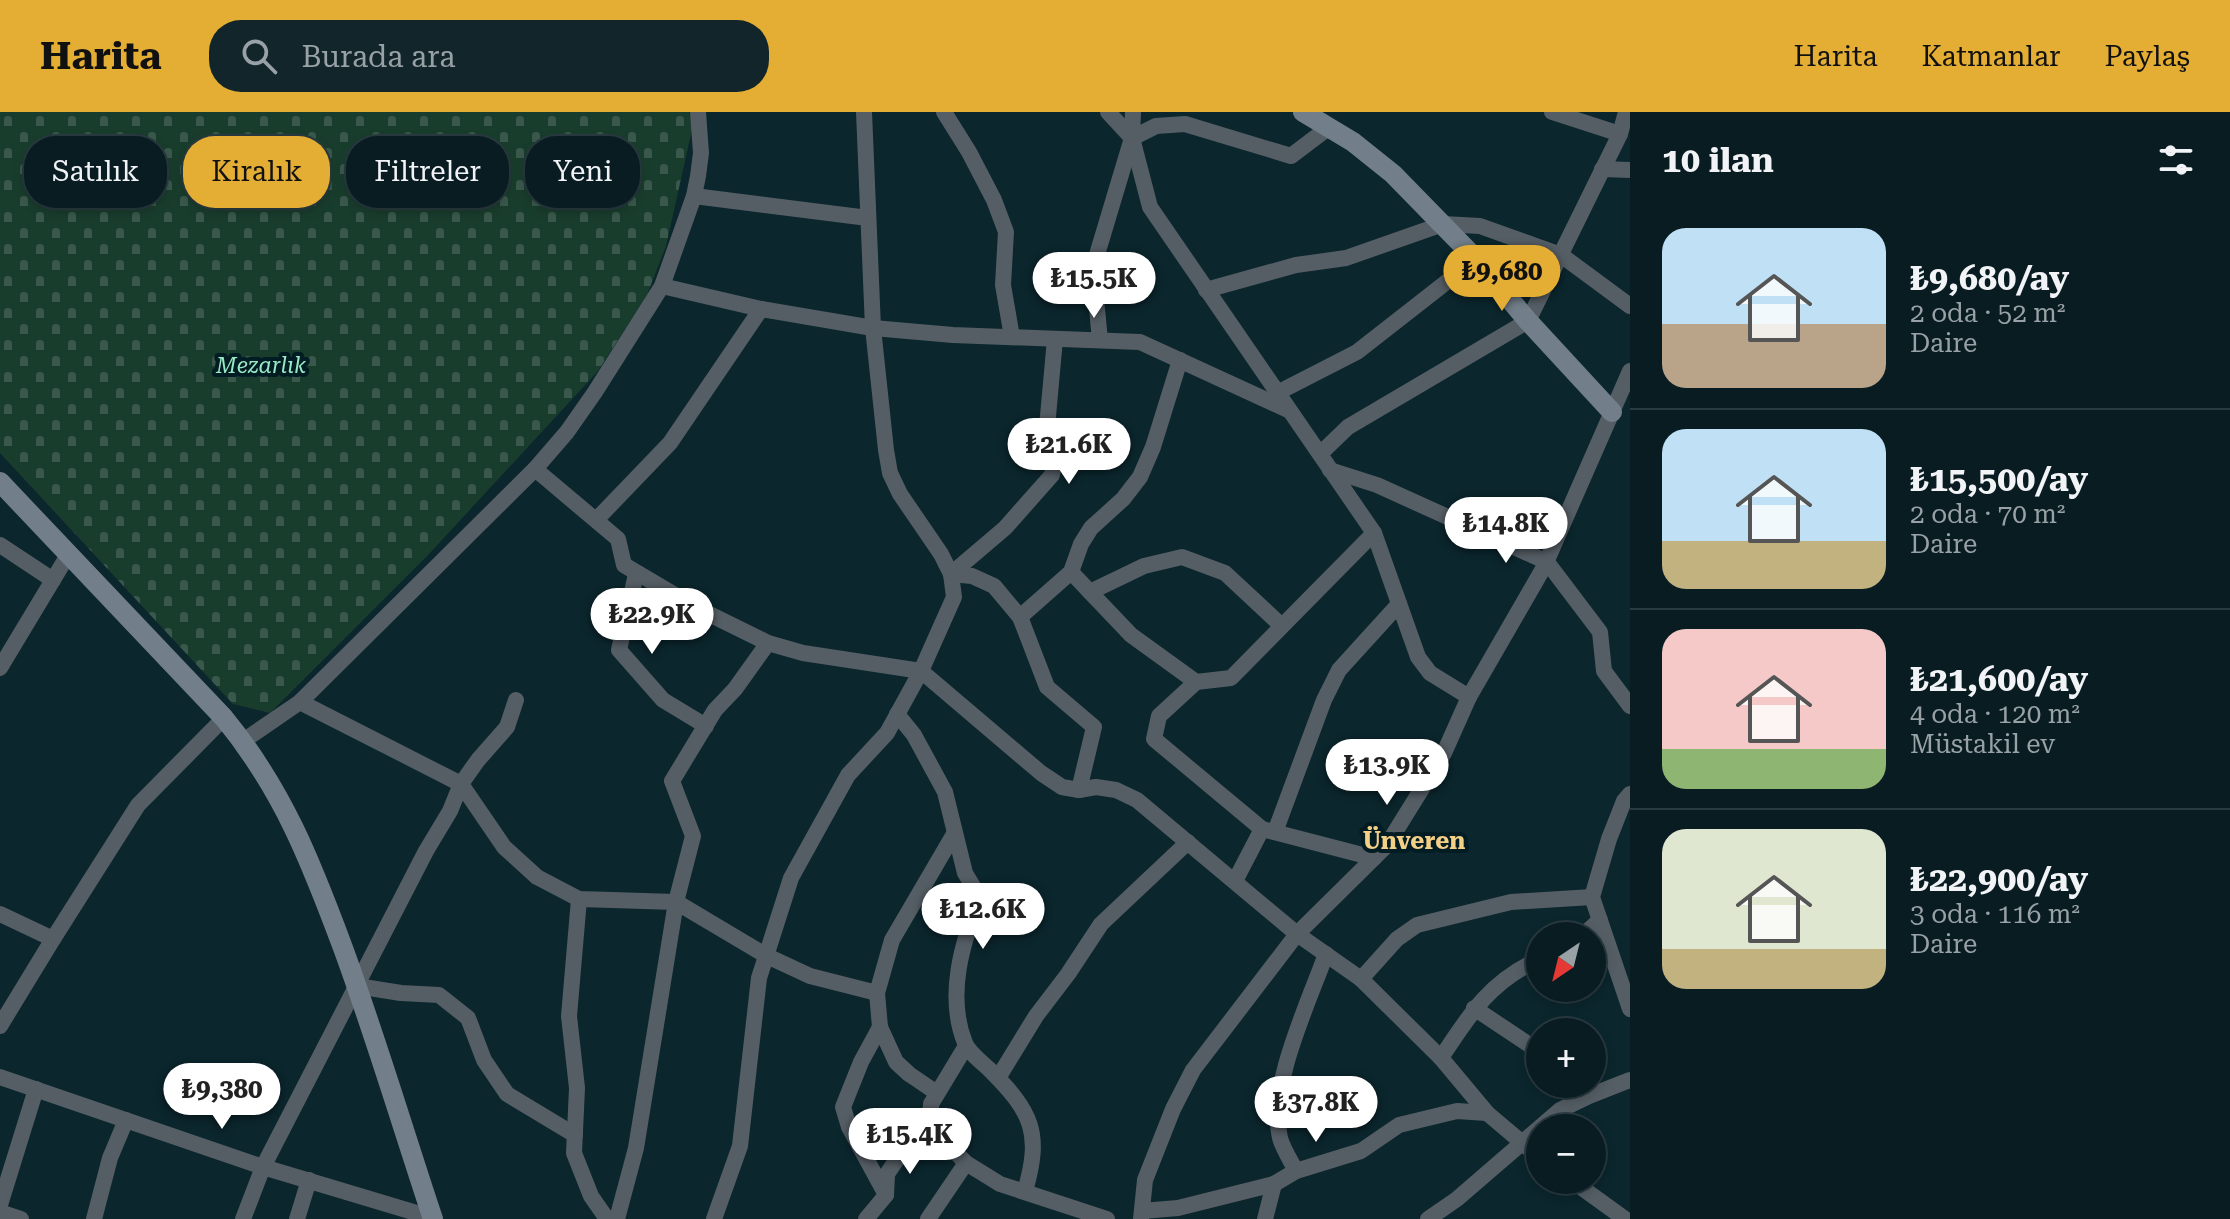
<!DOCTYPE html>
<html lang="tr">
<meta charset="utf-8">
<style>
body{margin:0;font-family:"Roboto Serif",serif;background:#11252a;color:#f1f3f6;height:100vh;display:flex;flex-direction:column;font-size:30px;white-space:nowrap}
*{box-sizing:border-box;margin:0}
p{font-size:26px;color:#98a1a5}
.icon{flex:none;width:44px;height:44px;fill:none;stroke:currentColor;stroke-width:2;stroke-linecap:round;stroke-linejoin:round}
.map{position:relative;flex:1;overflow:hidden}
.drawer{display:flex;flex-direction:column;background:#081c22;width:600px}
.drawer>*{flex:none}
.top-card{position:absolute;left:24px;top:24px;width:760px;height:72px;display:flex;gap:16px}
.needle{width:52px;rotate:215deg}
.fabs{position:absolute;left:1526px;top:810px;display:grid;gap:16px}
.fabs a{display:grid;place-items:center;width:80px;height:80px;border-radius:50%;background:#081c22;box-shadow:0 4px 12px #0003,0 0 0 2px #293a40;font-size:40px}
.price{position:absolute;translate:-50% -68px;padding:0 18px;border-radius:28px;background:#fff;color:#222;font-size:26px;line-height:52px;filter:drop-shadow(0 2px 4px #0008)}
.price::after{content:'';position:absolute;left:50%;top:48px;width:24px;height:18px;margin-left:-12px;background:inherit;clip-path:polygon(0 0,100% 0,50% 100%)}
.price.current{background:#e4ae35;color:#111}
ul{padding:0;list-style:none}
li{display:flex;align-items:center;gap:24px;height:200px;padding:0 32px}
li+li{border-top:2px solid #293a40}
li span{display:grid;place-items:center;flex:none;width:224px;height:160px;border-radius:24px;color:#555}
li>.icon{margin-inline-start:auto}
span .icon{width:96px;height:96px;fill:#fffc;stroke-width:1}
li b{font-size:34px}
h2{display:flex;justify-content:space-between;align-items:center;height:96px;padding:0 32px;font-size:34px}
.tag{padding:0 28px;border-radius:32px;background:#081c22;box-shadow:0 4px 12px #0003,0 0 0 2px #293a40;font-size:28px;line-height:72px}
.tag.current{background:#e4ae35;color:#111}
header{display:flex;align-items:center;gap:48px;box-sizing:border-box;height:112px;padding:0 40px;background:#e4ae35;color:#111}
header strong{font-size:38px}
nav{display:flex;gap:44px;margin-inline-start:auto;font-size:28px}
.search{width:560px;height:72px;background:#11252a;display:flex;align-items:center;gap:20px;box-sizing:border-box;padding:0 28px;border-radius:32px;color:#98a1a5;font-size:30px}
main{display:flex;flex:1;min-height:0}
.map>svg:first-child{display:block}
</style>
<header>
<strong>Harita</strong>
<div class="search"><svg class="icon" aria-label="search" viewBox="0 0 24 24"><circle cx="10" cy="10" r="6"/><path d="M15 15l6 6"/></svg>Burada ara</div>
<nav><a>Harita</a><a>Katmanlar</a><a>Paylaş</a></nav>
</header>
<main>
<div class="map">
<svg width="1630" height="1107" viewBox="0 0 1630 1107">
<defs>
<pattern id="cemetery-stones" width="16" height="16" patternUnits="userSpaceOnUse" patternTransform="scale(2)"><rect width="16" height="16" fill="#193d2d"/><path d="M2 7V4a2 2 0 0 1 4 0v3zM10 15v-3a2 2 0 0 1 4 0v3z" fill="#3a594c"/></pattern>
</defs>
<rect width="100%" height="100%" fill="#0b262d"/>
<!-- cemetery -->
<polygon fill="url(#cemetery-stones)" points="0,0 689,0 693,13 666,134 647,183 598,259 428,443 270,601 233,592 0,341"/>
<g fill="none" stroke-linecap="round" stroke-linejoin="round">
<!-- street -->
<g stroke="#555e65" stroke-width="16">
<polyline points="944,0 969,40 994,88 1006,120 1003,173 1012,225"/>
<polyline points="1108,0 1132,26 1150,95 1374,421 1418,545 1430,561 1469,585"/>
<polyline points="1552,0 1620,22"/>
<polyline points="1132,26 1133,0"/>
<polyline points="1602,57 1630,58"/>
<polyline points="694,84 868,106"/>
<polyline points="662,174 761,197 873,216 953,223 1140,230 1288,298"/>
<polyline points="1206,178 1296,153 1346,146 1443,112 1480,114 1561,143 1630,194"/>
<polyline points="1100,228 1093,156 1132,26 1156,14 1185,12 1291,44 1328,16"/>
<polyline points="1277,281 1357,240 1476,147"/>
<polyline points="1320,342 1348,315 1528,209 1620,22 1626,0"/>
<polyline points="535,357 618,427 624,453 695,495 768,531 803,541 921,559 1041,661 1062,675 1079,678 1096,675 1116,678 1137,688 1297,822 1361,867 1441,946 1487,1001 1540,1046"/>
<polyline points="1330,358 1377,373 1547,450 1600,520 1604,559 1630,594"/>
<polyline points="596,408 670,331 761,197"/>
<polyline points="1374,421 1231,566 1196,570 1159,604 1154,627 1262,717 1374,746"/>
<polyline points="0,433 53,468"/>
<polyline points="1071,460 1131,523 1196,570"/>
<polyline points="636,462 619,538 663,588 706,614"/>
<polyline points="951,462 972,464 994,474 1020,505 1047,575 1094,615 1079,678"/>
<polyline points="951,462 1005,416 1052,363 1056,342 1047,315 1055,227"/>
<polyline points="1090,480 1144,454 1182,445 1225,461 1282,514"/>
<polyline points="1020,505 1071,460 1081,432 1091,416 1123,387 1140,365 1153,335 1180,248"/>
<polyline points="0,556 68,443"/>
<polyline points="300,590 461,672 504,735 537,765 579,787 676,790 767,844 810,864 877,881"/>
<path d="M897,602L914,623L945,680L965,761L980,786C962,830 946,884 965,931C969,941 982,950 990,958C1032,1000 1042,1021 1025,1079"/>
<polyline points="243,629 300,590 535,357 567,320 595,280 662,174 694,84 698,64 701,41 698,0"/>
<polyline points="1630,682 1624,689 1609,727 1592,785 1630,897"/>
<polyline points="1275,720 1324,588 1339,558 1399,492"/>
<polyline points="1235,769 1262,717"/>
<polyline points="579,787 569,904 577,976 574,1041 591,1084 607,1107"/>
<polyline points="0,802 53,827"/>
<polyline points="1582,824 1600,808"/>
<polyline points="1361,867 1397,827 1417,813 1511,790 1592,785"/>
<polyline points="357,874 401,881 439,883 468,906 484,948 507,982 575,1023"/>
<polyline points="1474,896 1540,940"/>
<polyline points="0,914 53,827 138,693 224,606"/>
<polyline points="880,915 861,950 843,995 849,1015 886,1083"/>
<polyline points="966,934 931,992 931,1005 942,1026 966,1051 1000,1072 1107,1107"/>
<path d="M1441,946C1469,903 1491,868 1540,847"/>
<polyline points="0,965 263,1055 433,1106"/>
<polyline points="998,966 1036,904 1068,862 1101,812 1188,730"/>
<polyline points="937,981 909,962 896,950 880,915 877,881 892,828 954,722"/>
<path d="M1296,1059C1291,1049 1283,1037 1280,1026C1268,975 1308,892 1326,842"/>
<polyline points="1571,1068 1625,1107"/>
<polyline points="0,1093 36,977"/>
<polyline points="1142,1099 1178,1096 1274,1072 1296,1059 1361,1039 1399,1013 1457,999 1487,1001"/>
<polyline points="0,1100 21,1107"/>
<polyline points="94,1107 110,1046 126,1008"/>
<polyline points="243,1107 263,1055 426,739 450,699 461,672 478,648 507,615 516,588"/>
<polyline points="297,1107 309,1068"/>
<polyline points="617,1107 636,1036 676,790 693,724 672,669 715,598 735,577 768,531"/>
<polyline points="714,1107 740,1034 759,866 791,766 848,663 887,621 921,559 954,485 951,462 941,442 900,382 890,361 886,338 873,216 864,0"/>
<polyline points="866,1107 886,1083 887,1062 931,997"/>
<polyline points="928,1107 966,1051"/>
<polyline points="1141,1107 1145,1068 1173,997 1193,958 1297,822 1387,733 1444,641 1469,585 1544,455 1630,259"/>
<polyline points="1265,1107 1274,1072"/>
<polyline points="1428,1107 1457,1087 1560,998 1589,984 1630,968"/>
</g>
<!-- secondary -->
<g stroke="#727f8b" stroke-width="20">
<polyline points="1303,0 1353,30 1393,62 1476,147 1528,209 1612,300"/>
<path d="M0,370L224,606C283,678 311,750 343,836C376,926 403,1017 433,1107"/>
</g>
</g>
<g text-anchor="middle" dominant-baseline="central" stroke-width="8" stroke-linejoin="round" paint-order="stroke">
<!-- park labels -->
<g font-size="22" font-style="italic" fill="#99eac4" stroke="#021c23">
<text x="261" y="253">Mezarlık</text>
</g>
<!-- neighbourhood labels -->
<g font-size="24" font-weight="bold" fill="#f4cf86" stroke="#021c23">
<text x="1414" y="729">Ünveren</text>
</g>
</g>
</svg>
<div class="fabs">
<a><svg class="needle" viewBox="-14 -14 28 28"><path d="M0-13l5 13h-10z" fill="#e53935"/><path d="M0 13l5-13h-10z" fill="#98a1a5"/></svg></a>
<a>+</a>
<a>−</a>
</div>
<b class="price current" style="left:1502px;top:201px">₺9,680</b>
<b class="price" style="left:1094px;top:208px">₺15.5K</b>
<b class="price" style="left:1069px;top:374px">₺21.6K</b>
<b class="price" style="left:1506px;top:453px">₺14.8K</b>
<b class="price" style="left:652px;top:544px">₺22.9K</b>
<b class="price" style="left:1387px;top:695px">₺13.9K</b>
<b class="price" style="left:983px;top:839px">₺12.6K</b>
<b class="price" style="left:222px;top:1019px">₺9,380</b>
<b class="price" style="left:1316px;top:1032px">₺37.8K</b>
<b class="price" style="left:910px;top:1064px">₺15.4K</b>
<div class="top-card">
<a class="tag">Satılık</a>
<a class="tag current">Kiralık</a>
<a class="tag">Filtreler</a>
<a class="tag">Yeni</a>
</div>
</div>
<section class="drawer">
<h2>10 ilan<svg class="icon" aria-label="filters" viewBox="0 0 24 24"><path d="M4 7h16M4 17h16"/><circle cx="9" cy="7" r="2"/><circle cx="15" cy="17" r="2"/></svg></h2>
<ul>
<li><span style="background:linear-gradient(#bfe0f5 60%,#b9a48a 0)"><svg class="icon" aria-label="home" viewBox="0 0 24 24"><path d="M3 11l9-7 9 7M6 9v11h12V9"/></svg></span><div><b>₺9,680/ay</b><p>2 oda · 52 m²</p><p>Daire</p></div></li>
<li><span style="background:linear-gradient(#bfe0f5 70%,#c2b280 0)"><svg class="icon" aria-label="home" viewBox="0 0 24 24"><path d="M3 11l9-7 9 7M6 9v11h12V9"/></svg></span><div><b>₺15,500/ay</b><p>2 oda · 70 m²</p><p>Daire</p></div></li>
<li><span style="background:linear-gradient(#f6c9c9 75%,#8fb573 0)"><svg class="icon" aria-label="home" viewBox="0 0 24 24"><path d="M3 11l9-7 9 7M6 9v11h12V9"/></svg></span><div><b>₺21,600/ay</b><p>4 oda · 120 m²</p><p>Müstakil ev</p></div></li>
<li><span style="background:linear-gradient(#dfe7d0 75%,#c2b280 0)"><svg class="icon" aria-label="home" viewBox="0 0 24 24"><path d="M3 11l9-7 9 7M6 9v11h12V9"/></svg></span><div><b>₺22,900/ay</b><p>3 oda · 116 m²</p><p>Daire</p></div></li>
</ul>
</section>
</main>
